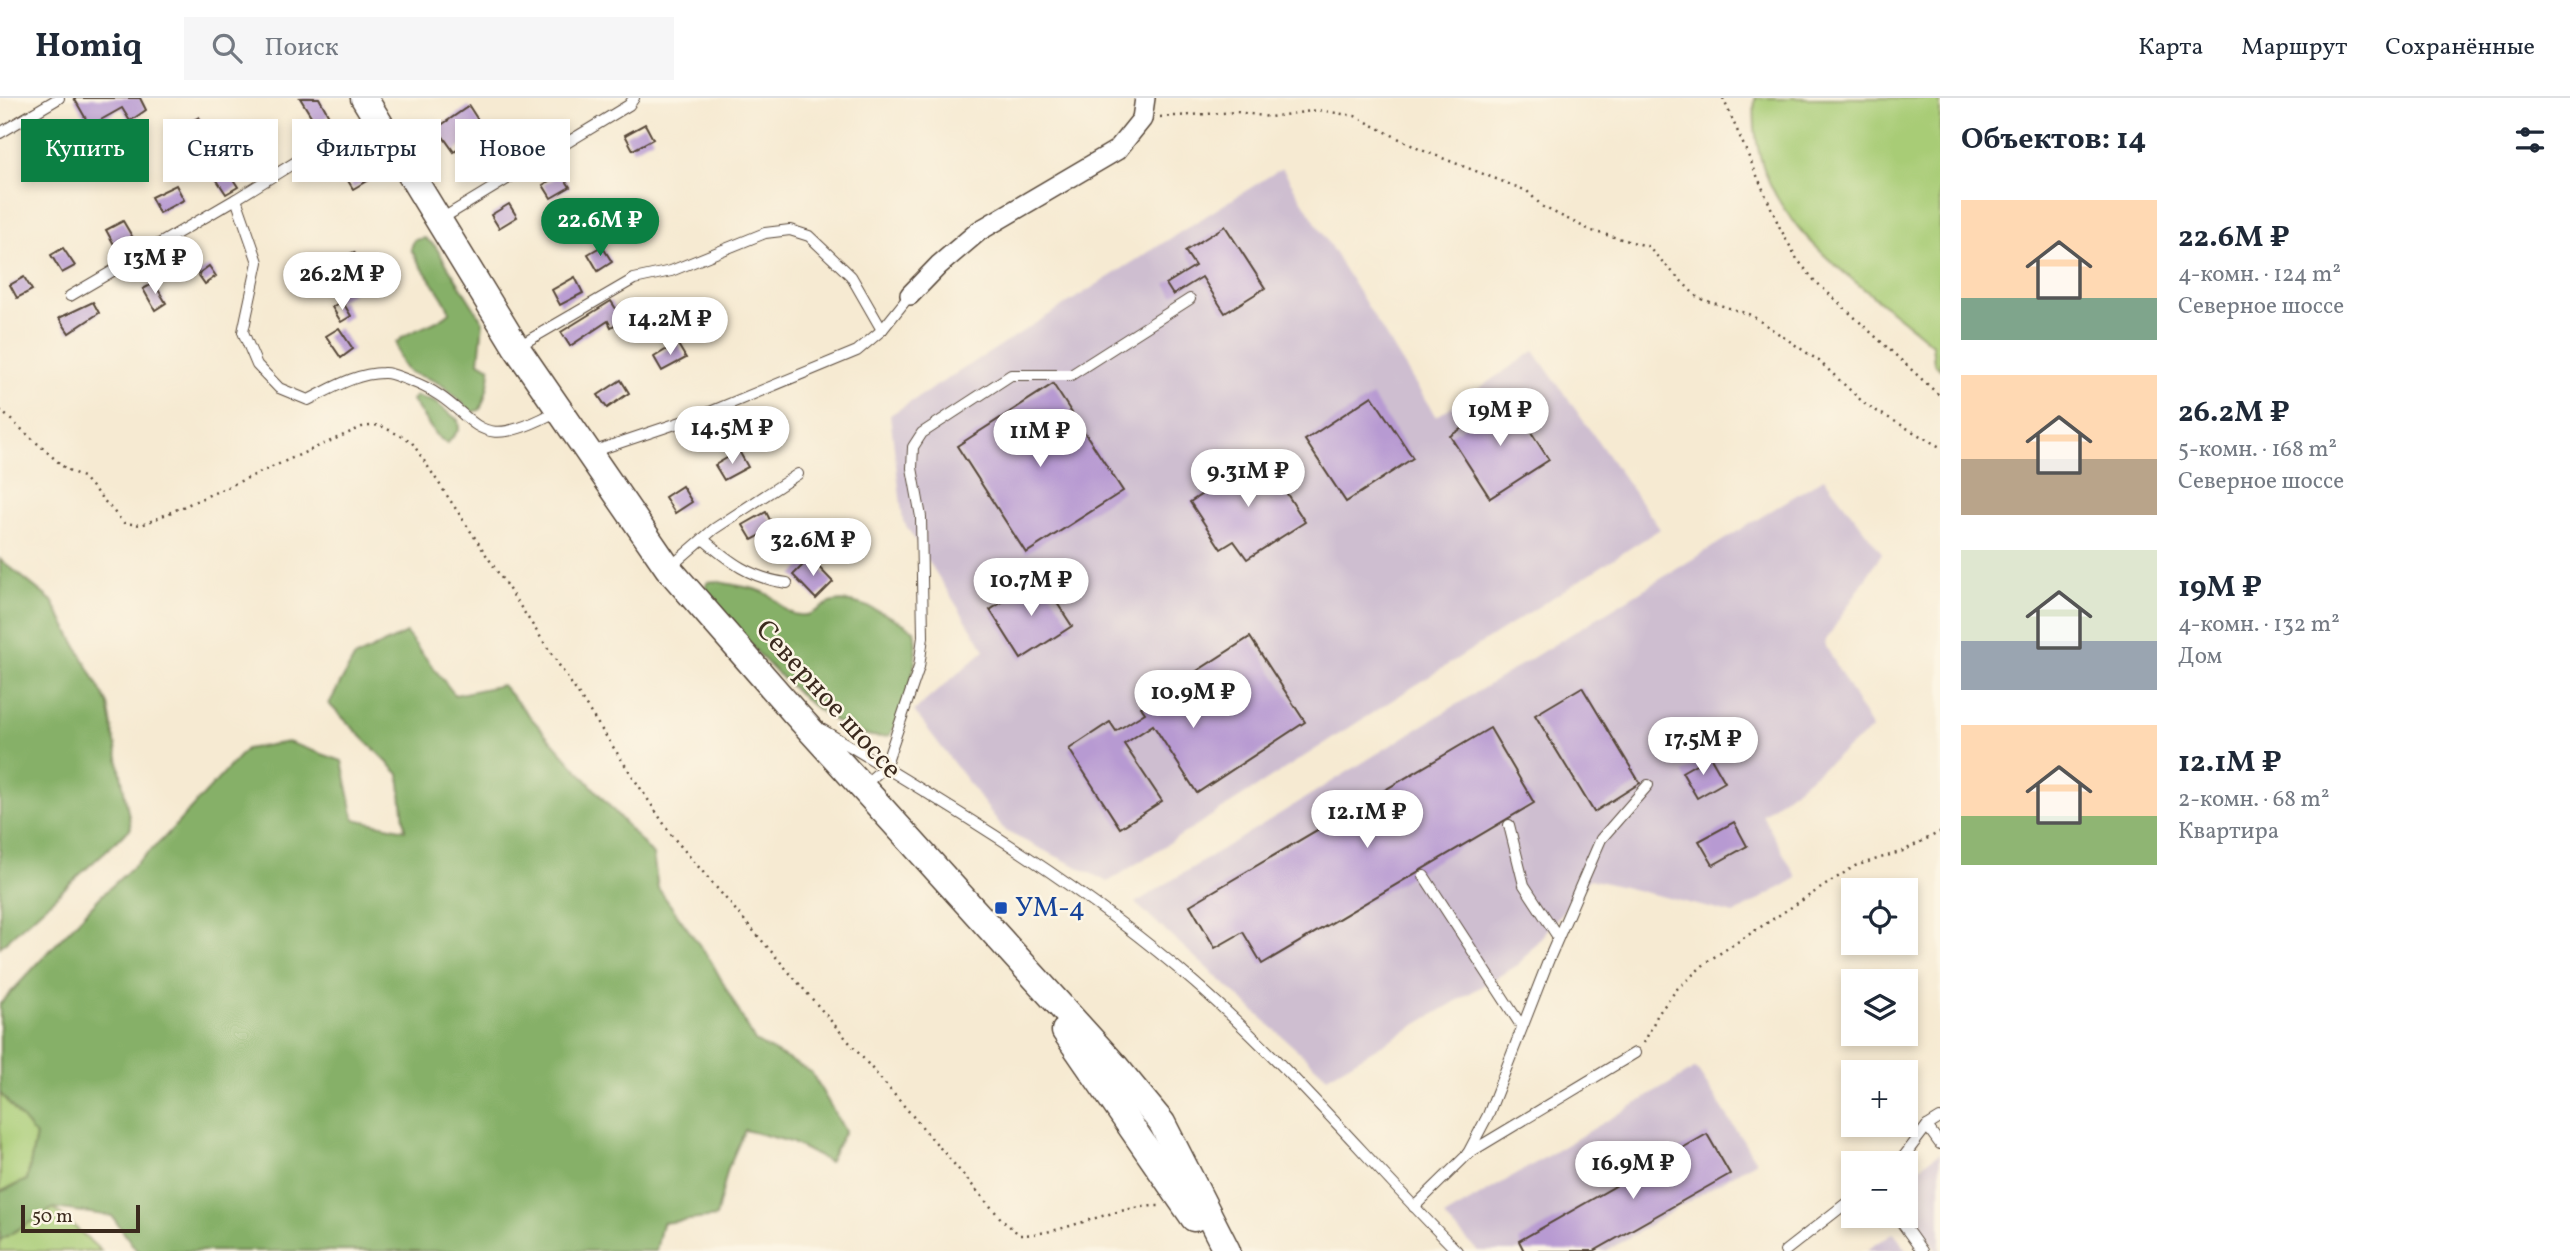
<!DOCTYPE html>
<html lang="ru">
<meta charset="utf-8">
<style>
body{margin:0;font-family:Vollkorn,serif;background:#f6f6f7;color:#1f2937;height:100vh;display:flex;flex-direction:column;font-size:26px;white-space:nowrap}
*{box-sizing:border-box;margin:0}
p{font-size:23px;color:#747a83}
.icon{flex:none;width:38px;height:38px;fill:none;stroke:currentColor;stroke-width:2;stroke-linecap:round;stroke-linejoin:round}
.map{position:relative;flex:1;overflow:hidden}
.panel{display:flex;flex-direction:column;background:#fff;width:630px}
.panel>*{flex:none}
.banner{position:absolute;left:21px;top:21px;width:665px;height:63px;display:flex;gap:14px}
.tools{position:absolute;left:1841px;top:780px;display:grid;gap:14px}
.tools a{display:grid;place-items:center;width:77px;height:77px;border-radius:0px;background:#fff;box-shadow:0 4px 10px #0003;font-size:35px}
.scale{position:absolute;left:21px;bottom:18px;width:119px;box-sizing:border-box;padding-left:7px;border:4px solid #3b2a1e;border-top:0;font-size:19px;line-height:24px;white-space:nowrap;color:#3b2a1e;-webkit-text-stroke:5px #fcf5e5;paint-order:stroke}
.price{position:absolute;translate:-50% -60px;padding:0 16px;border-radius:24px;background:#fff;color:#222;font-size:23px;line-height:46px;filter:drop-shadow(0 2px 4px #0008)}
.price::after{content:'';position:absolute;left:50%;top:42px;width:21px;height:16px;margin-left:-10px;background:inherit;clip-path:polygon(0 0,100% 0,50% 100%)}
.price.current{background:#0b8043;color:#fff}
ul{padding:0;list-style:none}
li{display:flex;align-items:center;gap:21px;height:175px;padding:0 21px}
li span{display:grid;place-items:center;flex:none;width:196px;height:140px;border-radius:0px;color:#555}
li>.icon{margin-inline-start:auto}
span .icon{width:84px;height:84px;fill:#fffc;stroke-width:1}
li b{font-size:30px}
h2{display:flex;justify-content:space-between;align-items:center;height:84px;padding:0 21px;font-size:30px}
.chip{padding:0 24px;border-radius:0px;background:#fff;box-shadow:0 4px 10px #0003;font-size:24px;line-height:63px}
.chip.current{background:#0b8043;color:#fff}
header{display:flex;align-items:center;gap:42px;box-sizing:border-box;height:98px;padding:0 35px;background:#fff;border-bottom:2px solid #e0e1e3}
header strong{font-size:33px}
nav{display:flex;gap:38px;margin-inline-start:auto;font-size:24px}
.search{width:490px;height:63px;background:#f6f6f7;display:flex;align-items:center;gap:18px;box-sizing:border-box;padding:0 24px;border-radius:0px;color:#747a83;font-size:26px}
main{display:flex;flex:1;min-height:0}
.map>svg:first-child{display:block}
</style>
<header>
<strong>Homiq</strong>
<div class="search"><svg class="icon" aria-label="search" viewBox="0 0 24 24"><circle cx="10" cy="10" r="6"/><path d="M15 15l6 6"/></svg>Поиск</div>
<nav><a>Карта</a><a>Маршрут</a><a>Сохранённые</a></nav>
</header>
<main>
<div class="map">
<svg width="1940" height="1153" viewBox="0 0 1940 1153">
<rect width="100%" height="100%" fill="#fcf5e5"/>
<filter id="ink" filterUnits="userSpaceOnUse"><feTurbulence type="fractalNoise" baseFrequency=".0143" numOctaves="2"/><feDisplacementMap in="SourceGraphic" scale="14" xChannelSelector="R" yChannelSelector="G"/><feConvolveMatrix kernelMatrix="1 2 1 2 8 2 1 2 1" color-interpolation-filters="sRGB"/></filter>
<filter id="wash" filterUnits="userSpaceOnUse"><feTurbulence type="fractalNoise" baseFrequency=".00686" numOctaves="4" result="noise"/><feDisplacementMap in="SourceGraphic" scale="28" xChannelSelector="R" yChannelSelector="G"/><feGaussianBlur stdDeviation="1.57" result="paint"/><feColorMatrix in="noise" values="0 0 0 0 0 0 0 0 0 0 0 0 0 0 0 0 0 1.4 0 .05"/><feComposite in="paint" operator="in"/></filter>
<g filter="url(#wash)">
<rect width="100%" height="100%" fill="#f6ead2"/>
<!-- industrial -->
<g fill="#cebed0">
<polygon points="1282,70 1436,319 1534,253 1660,431 1108,784 1005,733 914,613 985,552 903,423 890,317"/>
<polygon points="1824,380 1882,455 1824,545 1872,631 1762,717 1797,780 1734,816 1590,781 1518,867 1327,979 1135,805"/>
<polygon points="1696,970 1756,1063 1606,1153 1478,1153 1444,1119"/>
<polygon points="1940,1055 1940,1153 1936,1153 1906,1107 1906,1078"/>
<polygon points="1894,1134 1907,1153 1866,1153"/>
</g>
<!-- green -->
<g fill="#a8cc76" stroke="#727b4a" stroke-width="2">
<path d="M1755,0H1940V271L1934,265L1932,246C1853,177 1745,122 1755,0Z"/>
<polygon points="0,995 36,1037 27,1082 0,1094"/>
<polygon points="54,1110 101,1153 0,1153 0,1142"/>
</g>
<!-- forest -->
<g fill="#86b067" stroke="#606d42" stroke-width="2">
<path d="M425,140L435,148L483,224L479,264L490,270C490,286 486,298 480,312L472,314C462,305 453,295 443,288C416,269 404,288 396,245C411,229 435,229 450,214C440,190 422,174 411,151L414,142Z"/>
<polygon points="416,298 434,304 458,322 459,331 447,346 435,336 412,302"/>
<polygon points="0,461 52,503 108,606 131,730 0,849"/>
<path d="M716,483C732,488 755,488 769,497C781,504 782,515 799,517C811,519 818,511 828,506C850,495 895,520 914,532C921,562 906,611 889,638C829,649 745,539 707,498L705,489L708,484Z"/>
<polygon points="406,535 455,597 502,587 653,757 658,790 711,863 755,943 811,974 845,1033 829,1064 791,1044 745,1032 728,1070 716,1119 662,1125 656,1153 137,1153 112,1118 54,1110 0,1142 0,1094 27,1082 36,1038 0,995 0,906 101,798 162,742 246,651 288,644 342,663 354,721 405,732 399,676 329,606 354,560"/>
</g>
<g id="blocks">
<!-- building -->
<g fill="#b79ad2">
<polygon points="74,0 140,0 146,12 130,23 122,10 90,28"/>
<polygon points="300,0 319,0 329,18 316,26"/>
<polygon points="469,8 485,33 454,54 437,30"/>
<polygon points="199,19 207,33 184,47 176,32"/>
<polygon points="645,26 653,41 633,52 625,37"/>
<polygon points="534,31 546,49 534,56 522,39"/>
<polygon points="56,35 66,52 50,61 40,44"/>
<polygon points="261,37 268,50 243,62 237,50"/>
<polygon points="355,56 370,81 353,91 338,66"/>
<polygon points="225,69 238,89 226,96 213,76"/>
<polygon points="561,75 570,89 551,100 543,87"/>
<polygon points="176,87 184,102 159,115 151,99"/>
<polygon points="509,106 517,119 499,130 491,117"/>
<polygon points="123,123 133,140 116,150 106,132"/>
<polygon points="1225,128 1265,190 1225,215 1202,179 1173,197 1166,186 1195,168 1185,153"/>
<polygon points="602,148 612,164 598,173 588,156"/>
<polygon points="63,150 75,168 62,175 51,157"/>
<polygon points="354,154 362,171 344,179 352,196 337,203 321,169"/>
<polygon points="209,168 216,178 205,186 198,176"/>
<polygon points="24,179 32,192 17,200 10,187"/>
<polygon points="575,179 583,195 560,207 552,192"/>
<polygon points="154,185 166,205 155,212 143,191"/>
<polygon points="342,203 351,218 341,224 332,209"/>
<polygon points="611,203 623,222 611,229 608,223 570,248 561,234"/>
<polygon points="93,204 99,215 69,235 59,220"/>
<polygon points="339,230 353,251 341,260 326,238"/>
<polygon points="677,245 686,260 662,273 654,259"/>
<polygon points="621,282 629,295 607,310 598,297"/>
<polygon points="1053,286 1123,393 1026,455 957,348"/>
<polygon points="1372,298 1413,360 1346,404 1305,342"/>
<polygon points="1509,300 1549,362 1490,400 1450,338"/>
<polygon points="739,353 748,369 724,382 715,367"/>
<polygon points="1262,357 1305,424 1247,461 1234,443 1221,451 1190,404"/>
<polygon points="682,388 692,404 675,415 665,399"/>
<polygon points="766,414 774,430 752,442 743,427"/>
<polygon points="810,460 833,484 816,501 793,477"/>
<polygon points="1040,479 1072,528 1021,561 990,512"/>
<polygon points="1250,539 1305,624 1197,695 1153,627 1124,646 1162,703 1120,730 1069,651 1110,624 1116,633 1145,615 1141,609"/>
<polygon points="1582,589 1640,685 1594,714 1535,617"/>
<polygon points="1490,630 1534,705 1262,866 1243,834 1215,850 1190,807"/>
<polygon points="1710,658 1725,684 1697,700 1682,674"/>
<polygon points="1734,724 1747,748 1713,767 1699,743"/>
<polygon points="1707,1036 1730,1076 1594,1153 1524,1153 1519,1143"/>
</g>
</g>
</g>
<g filter="url(#ink)">
<use href="#blocks" fill-opacity="0" stroke="#574739" stroke-width="2"/>
<g fill="none" stroke-linecap="round" stroke-linejoin="round">
<defs>
<g id="service">
<polyline points="0,35 59,0"/>
<path d="M236,101L258,164L243,234L257,267L279,290L308,302C331,291 356,275 383,275C391,274 401,280 408,282C483,308 463,365 559,312"/>
<polyline points="438,123 629,7 634,0"/>
<polyline points="70,198 236,101 373,16"/>
<polyline points="517,249 634,181 671,173 765,135 790,132 809,138 851,178 882,232"/>
<polyline points="592,354 705,316 857,253 882,232 910,197"/>
<path d="M703,441C730,464 750,480 787,485"/>
<polyline points="669,470 714,431 798,376"/>
<path d="M823,632C951,709 1082,786 1195,885C1289,967 1369,1064 1457,1153"/>
<polyline points="864,687 885,669 919,569 923,539 921,419 912,370 913,349 922,335 1011,277 1071,277 1190,201"/>
<polyline points="1509,727 1524,787 1558,839"/>
<polyline points="1424,778 1522,929"/>
<polyline points="1927,1028 1940,1046"/>
<polyline points="1467,1056 1635,955"/>
<polyline points="1898,1066 1927,1028 1940,1020"/>
<polyline points="1414,1109 1467,1057 1488,1017 1549,861 1601,741 1648,687"/>
<polyline points="1897,1118 1922,1153"/>
<polyline points="1785,1153 1853,1100"/>
</g>
<polyline id="minor" points="910,197 939,167 979,133 1117,52 1142,21 1145,0"/>
<g id="secondary">
<polyline points="364,0 516,249 668,470 794,614 1115,968 1162,1025 1227,1153"/>
<polyline points="1065,933 1194,1120"/>
</g>
</defs>
<!-- service casing -->
<use href="#service" stroke="#574739" stroke-width="12"/>
<!-- minor casing -->
<use href="#minor" stroke="#574739" stroke-width="22"/>
<!-- secondary casing -->
<use href="#secondary" stroke="#574739" stroke-width="29"/>
<!-- path -->
<g stroke="#574739" stroke-width="2.5" stroke-dasharray="2 5" stroke-linecap="butt">
<polyline points="1723,0 1780,130 1797,161 1814,182 1940,298"/>
<polyline points="1160,19 1237,14 1270,19 1318,12 1355,18 1419,51 1527,93 1543,109 1592,133 1647,148 1698,200 1751,217 1819,263 1866,307 1940,349"/>
<path d="M0,312L66,371L83,379L124,425L142,427L362,329L379,327L411,343L672,738L1003,1123L1020,1137C1068,1136 1112,1107 1161,1108"/>
<polyline points="1644,945 1658,916 1677,891 1708,863 1855,768 1903,753 1940,734"/>
</g>
<!-- service -->
<use href="#service" stroke="#fff" stroke-width="10"/>
<!-- minor -->
<use href="#minor" stroke="#fff" stroke-width="19"/>
<!-- secondary -->
<use href="#secondary" stroke="#fff" stroke-width="26"/>
</g>
</g>
<!-- markers -->
<rect fill="#1a4fb4" stroke="#fcf5e5" stroke-width="2.5" x="994" y="803" width="14" height="14" rx="3.5"/>
<g text-anchor="middle" dominant-baseline="central" stroke-width="5" stroke-linejoin="round" paint-order="stroke">
<!-- street labels -->
<g font-size="28" fill="#3b2a1e" stroke="#fcf5e5">
<text transform="translate(828 602) rotate(48)">Северное шоссе</text>
</g>
<!-- transit labels -->
<g font-size="28" fill="#164399" stroke="#fcf5e5" text-anchor="start">
<text x="1015" y="810">УМ-4</text>
</g>
</g>
</svg>
<div class="tools">
<a><svg class="icon" aria-label="locate" viewBox="0 0 24 24"><circle cx="12" cy="12" r="6"/><path d="M12 2v4M12 18v4M2 12h4M18 12h4"/></svg></a>
<a><svg class="icon" aria-label="layers" viewBox="0 0 24 24"><path d="M12 4l9 5-9 5-9-5zM3 14l9 5 9-5"/></svg></a>
<a>+</a>
<a>−</a>
</div>
<div class="scale">50 m</div>
<b class="price current" style="left:600px;top:160px">22.6M ₽</b>
<b class="price" style="left:155px;top:198px">13M ₽</b>
<b class="price" style="left:342px;top:214px">26.2M ₽</b>
<b class="price" style="left:670px;top:259px">14.2M ₽</b>
<b class="price" style="left:1500px;top:350px">19M ₽</b>
<b class="price" style="left:732px;top:368px">14.5M ₽</b>
<b class="price" style="left:1040px;top:371px">11M ₽</b>
<b class="price" style="left:1248px;top:411px">9.31M ₽</b>
<b class="price" style="left:813px;top:480px">32.6M ₽</b>
<b class="price" style="left:1031px;top:520px">10.7M ₽</b>
<b class="price" style="left:1193px;top:632px">10.9M ₽</b>
<b class="price" style="left:1703px;top:679px">17.5M ₽</b>
<b class="price" style="left:1367px;top:752px">12.1M ₽</b>
<b class="price" style="left:1633px;top:1103px">16.9M ₽</b>
<div class="banner">
<a class="chip current">Купить</a>
<a class="chip">Снять</a>
<a class="chip">Фильтры</a>
<a class="chip">Новое</a>
</div>
</div>
<section class="panel">
<h2>Объектов: 14<svg class="icon" aria-label="filters" viewBox="0 0 24 24"><path d="M4 7h16M4 17h16"/><circle cx="9" cy="7" r="2"/><circle cx="15" cy="17" r="2"/></svg></h2>
<ul>
<li><span style="background:linear-gradient(#ffd9b3 70%,#7fa58c 0)"><svg class="icon" aria-label="home" viewBox="0 0 24 24"><path d="M3 11l9-7 9 7M6 9v11h12V9"/></svg></span><div><b>22.6M ₽</b><p>4-комн. · 124 m²</p><p>Северное шоссе</p></div></li>
<li><span style="background:linear-gradient(#ffd9b3 60%,#b9a48a 0)"><svg class="icon" aria-label="home" viewBox="0 0 24 24"><path d="M3 11l9-7 9 7M6 9v11h12V9"/></svg></span><div><b>26.2M ₽</b><p>5-комн. · 168 m²</p><p>Северное шоссе</p></div></li>
<li><span style="background:linear-gradient(#dfe7d0 65%,#9aa5b1 0)"><svg class="icon" aria-label="home" viewBox="0 0 24 24"><path d="M3 11l9-7 9 7M6 9v11h12V9"/></svg></span><div><b>19M ₽</b><p>4-комн. · 132 m²</p><p>Дом</p></div></li>
<li><span style="background:linear-gradient(#ffd9b3 65%,#8fb573 0)"><svg class="icon" aria-label="home" viewBox="0 0 24 24"><path d="M3 11l9-7 9 7M6 9v11h12V9"/></svg></span><div><b>12.1M ₽</b><p>2-комн. · 68 m²</p><p>Квартира</p></div></li>
</ul>
</section>
</main>
